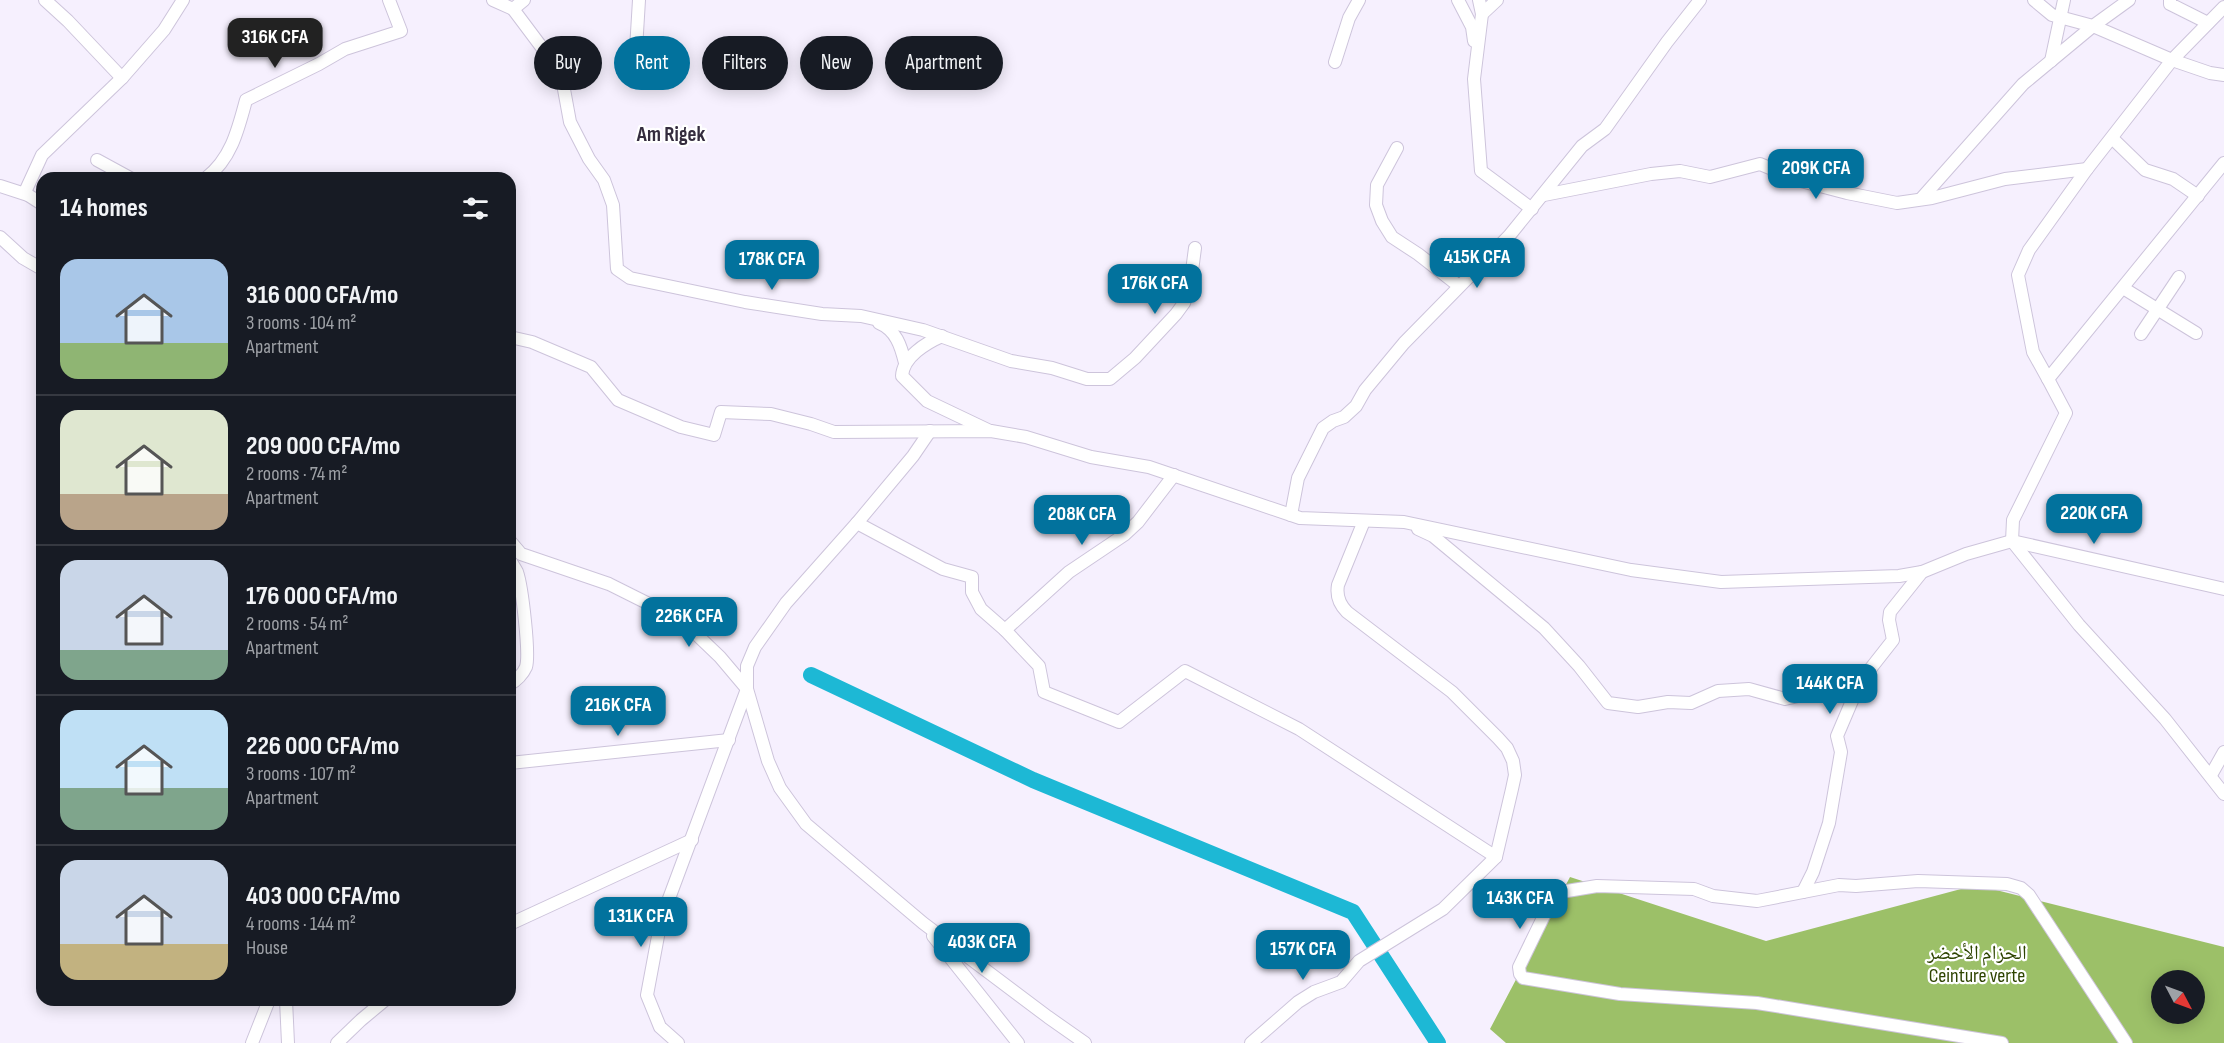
<!DOCTYPE html>
<meta charset="utf-8">
<style>
body{margin:0;font-family:"Sofia Sans Condensed","Noto Naskh Arabic",sans-serif;background:#242831;color:#f1f3f6;height:100vh;display:flex;flex-direction:column;font-size:22px;white-space:nowrap}
*{box-sizing:border-box;margin:0}
p{font-size:20px;color:#9ea1a6}
.icon{flex:none;width:33px;height:33px;fill:none;stroke:currentColor;stroke-width:2;stroke-linecap:round;stroke-linejoin:round}
.map{position:relative;flex:1;overflow:hidden}
.panel{position:absolute;left:36px;top:172px;width:480px;height:834px;display:flex;flex-direction:column;background:#171b24;border-radius:18px;box-shadow:0 3px 15px #0003}
.panel>*{flex:none}
.hud{position:absolute;left:534px;top:36px;width:570px;height:54px;display:flex;gap:12px}
.needle{width:39px;rotate:131deg}
.tools{position:absolute;left:2151px;top:970px;display:grid;gap:12px}
.tools a{display:grid;place-items:center;width:54px;height:54px;border-radius:50%;background:#171b24;box-shadow:0 3px 15px #0003;font-size:30px}
.price{position:absolute;translate:-50% -51px;padding:0 14px;border-radius:12px;background:#02729d;color:#fff;font-size:20px;line-height:39px;filter:drop-shadow(0 2px 3px #0008)}
.price::after{content:'';position:absolute;left:50%;top:36px;width:18px;height:14px;margin-left:-9px;background:inherit;clip-path:polygon(0 0,100% 0,50% 100%)}
.price.current{background:#222;color:#fff}
ul{padding:0;list-style:none}
li{display:flex;align-items:center;gap:18px;height:150px;padding:0 24px}
li+li{border-top:2px solid #363941}
li span{display:grid;place-items:center;flex:none;width:168px;height:120px;border-radius:18px;color:#555}
li>.icon{margin-inline-start:auto}
span .icon{width:72px;height:72px;fill:#fffc;stroke-width:1}
li b{font-size:26px}
h2{display:flex;justify-content:space-between;align-items:center;height:72px;padding:0 24px;font-size:26px}
.chip{padding:0 21px;border-radius:27px;background:#171b24;box-shadow:0 3px 15px #0003;font-size:21px;line-height:54px}
.chip.current{background:#02729d;color:#fff}
.map>svg:first-child{display:block}
</style>
<div class="map">
<svg width="2224" height="1043" viewBox="0 0 2224 1043">
<rect width="100%" height="100%" fill="#f6f0fe"/>
<!-- forest -->
<path fill="#9cc068" fill-rule="evenodd" d="M1570,877L1766,941L1976,885L2224,947V1043H1506L1490,1029ZM2162,981H2194V1014H2162Z"/>
<g fill="none" stroke-linecap="round" stroke-linejoin="round">
<!-- river -->
<polyline stroke="#1db8d5" stroke-width="16" points="811,675 1033,780 1353,912 1438,1043"/>
<defs>
<g id="minor">
<polyline points="45,0 68,21 122,78"/>
<polyline points="493,0 513,9"/>
<polyline points="524,0 513,9 561,73 570,122 589,159 604,180 613,205 617,269 630,278 745,302 822,314 861,316 923,330 1011,361 1052,368 1087,379 1110,379 1135,358 1176,314 1184,303 1190,286 1195,248"/>
<polyline points="1458,0 1472,27 1474,41"/>
<polyline points="1479,0 1482,14 1474,79 1481,171 1532,209"/>
<polyline points="2034,0 2052,15 2093,26 2172,60 2210,73 2224,75"/>
<polyline points="2170,0 2170,4 2208,23"/>
<polyline points="1482,14 1497,0"/>
<polyline points="2051,61 2064,0"/>
<polyline points="1335,62 1349,18 1359,0"/>
<polyline points="634,82 639,0"/>
<polyline points="2112,138 2145,170 2173,179 2198,196"/>
<polyline points="1397,148 1377,185 1376,205 1382,221 1392,237 1418,254 1459,286"/>
<polyline points="97,160 130,178"/>
<polyline points="2224,163 2048,379 2066,413 2013,520 2012,541 2079,625 2165,719 2224,794"/>
<path d="M206,178C231,159 238,130 246,100L319,64L345,49L401,31L389,0"/>
<polyline points="0,186 28,195 42,204"/>
<polyline points="28,195 25,192 42,155 122,78 164,30 183,0"/>
<polyline points="1544,195 1651,174 1680,171 1710,177 1760,164 1801,181 1847,193 1897,203 1932,198 2005,179 2087,169"/>
<polyline points="1921,199 2023,84 2093,26 2129,0"/>
<polyline points="0,237 23,258 42,269"/>
<polyline points="2123,288 2196,333"/>
<path d="M879,323C896,330 901,346 905,363"/>
<polyline points="2141,334 2179,277"/>
<path d="M942,336C926,343 903,357 902,376L927,401L990,431"/>
<polyline points="510,337 532,342 591,367 618,400 681,427 714,435 721,412 771,414 811,424 834,432 991,431 1026,437 1091,457 1149,467 1300,518 1404,522 1631,570 1721,582 1899,576 1922,572 1966,554 2012,541 2224,589"/>
<polyline points="2048,379 2033,352 2018,275 2029,250 2087,169 2172,60 2224,7"/>
<polyline points="1291,515 1298,478 1323,428 1333,421 1344,417 1356,406 1365,390 1404,343 1509,236 1582,146 1605,129 1667,42 1700,0"/>
<polyline points="857,523 943,569 972,577 972,592 981,609 1005,630 1039,666 1044,692 1119,722 1185,671 1299,729 1496,857"/>
<polyline points="1418,529 1433,536 1544,628 1579,666 1608,703 1638,707 1668,702 1691,703 1718,691 1749,689 1785,699 1860,682"/>
<polyline points="510,541 521,554 609,584 661,610 696,634 720,657 747,689 768,761 780,788 806,824 923,923 1048,1017 1085,1043"/>
<path d="M510,560C512,564 515,568 517,572C522,586 530,654 526,667C523,674 516,681 510,684"/>
<polyline points="1005,630 1069,572 1124,535 1138,522 1174,475"/>
<polyline points="510,763 729,740"/>
<polyline points="2211,775 2224,752"/>
<polyline points="1803,892 1813,872 1829,823 1841,752 1837,736 1860,682 1893,640 1889,620 1890,612 1922,572"/>
<polyline points="510,924 692,840"/>
<polyline points="933,936 1018,1043"/>
<polyline points="286,1000 288,1043"/>
<polyline points="252,1043 269,1000"/>
<polyline points="337,1043 361,1020 385,1000"/>
<polyline points="678,1043 660,1027 647,995 661,920 747,689 747,666 755,647 786,603 857,523 913,456 930,431"/>
<path d="M1251,1043L1298,1002L1314,992L1341,982L1359,961L1443,909L1496,857L1512,789L1515,775L1513,761L1507,748L1498,738L1452,692L1347,612C1339,604 1336,596 1338,585L1364,521"/>
<polyline points="2002,1043 1757,1003 1620,994 1523,978 1520,974 1519,967 1555,893 1597,886 1694,889 1713,896 1757,901 1839,885 1856,886 1918,881 2007,884 2021,888 2029,895 2126,1043"/>
</g>
</defs>
<!-- minor casing -->
<use href="#minor" stroke="#cdc4db" stroke-width="14"/>
<!-- minor -->
<use href="#minor" stroke="#fff" stroke-width="12"/>
</g>
<g text-anchor="middle" dominant-baseline="central" stroke-width="4.5" stroke-linejoin="round" paint-order="stroke">
<!-- park labels -->
<g font-size="20" fill="#2e4400" stroke="#fff">
<text x="1977" y="953">الحزام الأخضر<tspan x="1977" dy="23">Ceinture verte</tspan></text>
</g>
<!-- neighbourhood labels -->
<g font-size="21" font-weight="bold" fill="#342c3e" stroke="#fff">
<text x="671" y="134">Am Rigek</text>
</g>
</g>
</svg>
<div class="tools">
<a><svg class="needle" viewBox="-14 -14 28 28"><path d="M0-13l5 13h-10z" fill="#e53935"/><path d="M0 13l5-13h-10z" fill="#9ea1a6"/></svg></a>
</div>
<b class="price current" style="left:275px;top:69px">316K CFA</b>
<b class="price" style="left:1816px;top:200px">209K CFA</b>
<b class="price" style="left:1477px;top:289px">415K CFA</b>
<b class="price" style="left:772px;top:291px">178K CFA</b>
<b class="price" style="left:1155px;top:315px">176K CFA</b>
<b class="price" style="left:2094px;top:545px">220K CFA</b>
<b class="price" style="left:1082px;top:546px">208K CFA</b>
<b class="price" style="left:689px;top:648px">226K CFA</b>
<b class="price" style="left:1830px;top:715px">144K CFA</b>
<b class="price" style="left:618px;top:737px">216K CFA</b>
<b class="price" style="left:1520px;top:930px">143K CFA</b>
<b class="price" style="left:641px;top:948px">131K CFA</b>
<b class="price" style="left:982px;top:974px">403K CFA</b>
<b class="price" style="left:1303px;top:981px">157K CFA</b>
<div class="hud">
<a class="chip">Buy</a>
<a class="chip current">Rent</a>
<a class="chip">Filters</a>
<a class="chip">New</a>
<a class="chip">Apartment</a>
</div>
<section class="panel">
<h2>14 homes<svg class="icon" aria-label="filters" viewBox="0 0 24 24"><path d="M4 7h16M4 17h16"/><circle cx="9" cy="7" r="2"/><circle cx="15" cy="17" r="2"/></svg></h2>
<ul>
<li><span style="background:linear-gradient(#a9c7e8 70%,#8fb573 0)"><svg class="icon" aria-label="home" viewBox="0 0 24 24"><path d="M3 11l9-7 9 7M6 9v11h12V9"/></svg></span><div><b>316 000 CFA/mo</b><p>3 rooms · 104 m²</p><p>Apartment</p></div></li>
<li><span style="background:linear-gradient(#dfe7d0 70%,#b9a48a 0)"><svg class="icon" aria-label="home" viewBox="0 0 24 24"><path d="M3 11l9-7 9 7M6 9v11h12V9"/></svg></span><div><b>209 000 CFA/mo</b><p>2 rooms · 74 m²</p><p>Apartment</p></div></li>
<li><span style="background:linear-gradient(#c9d6e8 75%,#7fa58c 0)"><svg class="icon" aria-label="home" viewBox="0 0 24 24"><path d="M3 11l9-7 9 7M6 9v11h12V9"/></svg></span><div><b>176 000 CFA/mo</b><p>2 rooms · 54 m²</p><p>Apartment</p></div></li>
<li><span style="background:linear-gradient(#bfe0f5 65%,#7fa58c 0)"><svg class="icon" aria-label="home" viewBox="0 0 24 24"><path d="M3 11l9-7 9 7M6 9v11h12V9"/></svg></span><div><b>226 000 CFA/mo</b><p>3 rooms · 107 m²</p><p>Apartment</p></div></li>
<li><span style="background:linear-gradient(#c9d6e8 70%,#c2b280 0)"><svg class="icon" aria-label="home" viewBox="0 0 24 24"><path d="M3 11l9-7 9 7M6 9v11h12V9"/></svg></span><div><b>403 000 CFA/mo</b><p>4 rooms · 144 m²</p><p>House</p></div></li>
</ul>
</section>
</div>
